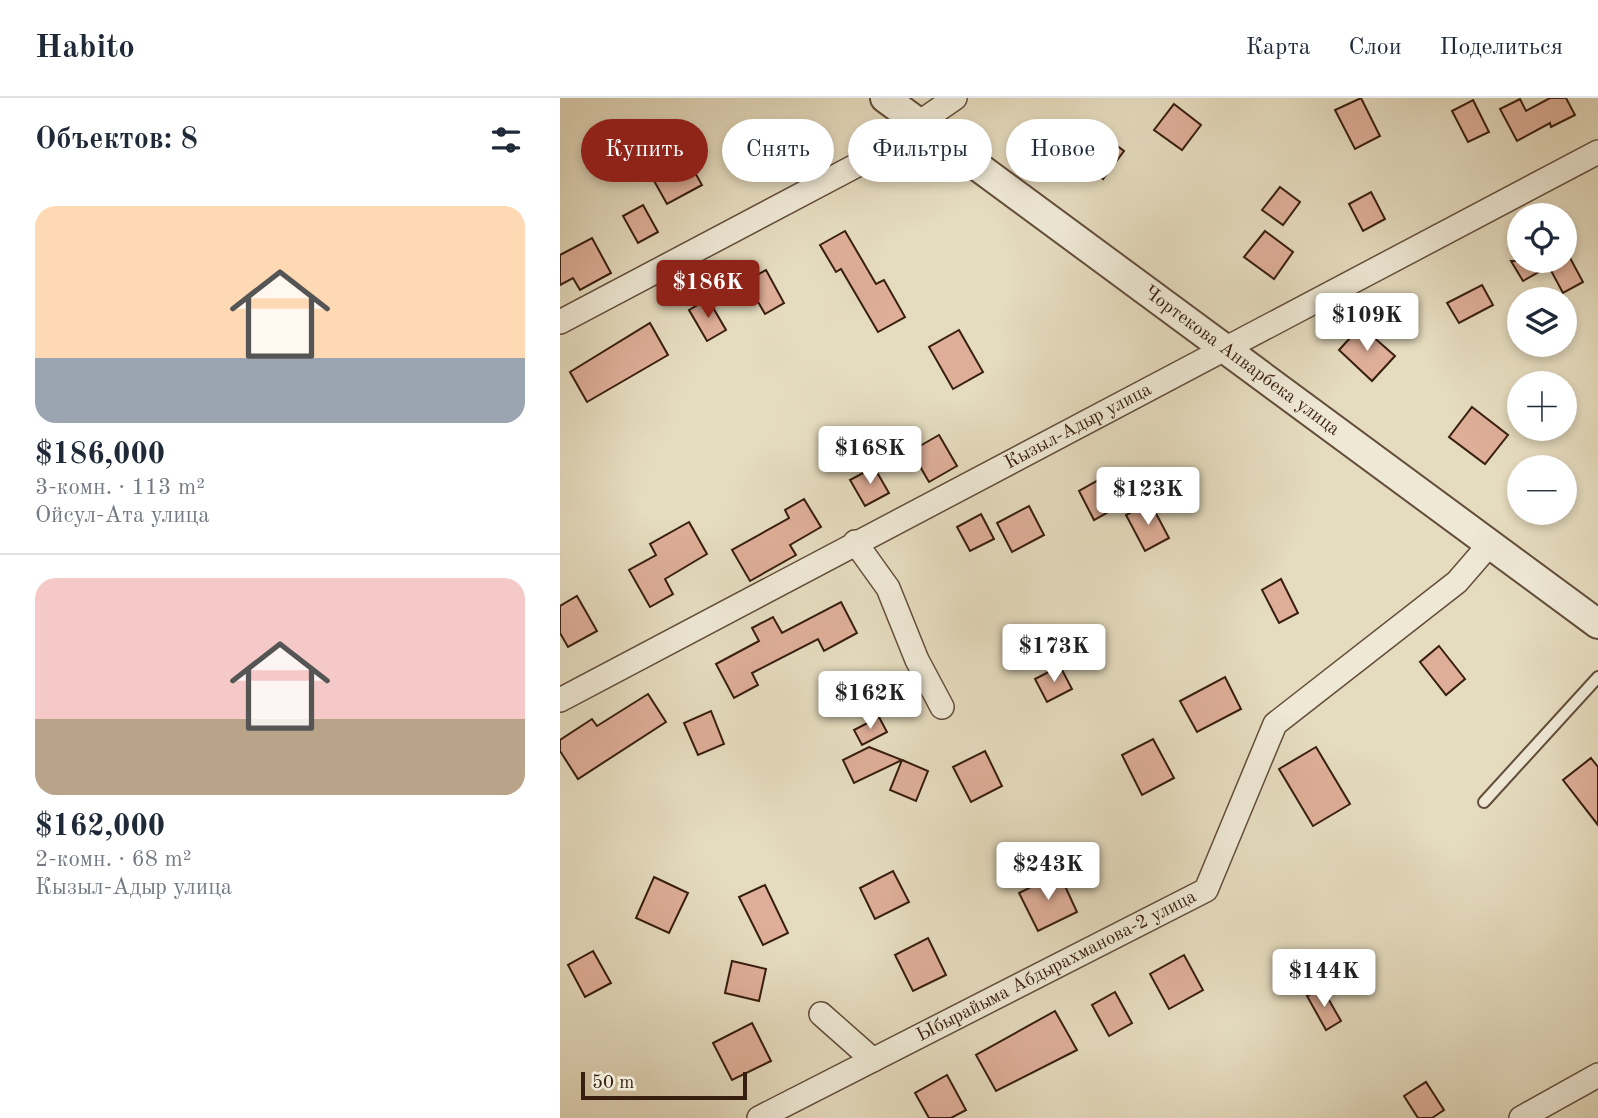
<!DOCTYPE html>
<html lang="ru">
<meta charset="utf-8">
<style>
body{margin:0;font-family:"Old Standard TT",serif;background:#f6f6f7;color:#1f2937;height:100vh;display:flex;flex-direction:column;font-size:26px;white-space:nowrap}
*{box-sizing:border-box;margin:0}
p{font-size:23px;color:#747a83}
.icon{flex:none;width:38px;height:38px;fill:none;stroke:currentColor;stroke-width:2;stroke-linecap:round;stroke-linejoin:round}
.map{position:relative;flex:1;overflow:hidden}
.sheet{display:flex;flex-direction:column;background:#fff;width:560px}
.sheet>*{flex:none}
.guide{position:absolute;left:21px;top:21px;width:665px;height:63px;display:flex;gap:14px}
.buttons{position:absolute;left:947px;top:105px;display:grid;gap:14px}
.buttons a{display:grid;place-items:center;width:70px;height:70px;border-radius:50%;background:#fff;box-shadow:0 4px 10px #0003;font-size:35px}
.scale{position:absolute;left:21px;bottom:18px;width:166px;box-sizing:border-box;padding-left:7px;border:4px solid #381e0e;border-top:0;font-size:19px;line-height:24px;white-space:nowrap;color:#381e0e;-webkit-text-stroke:5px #eee8d5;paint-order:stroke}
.price{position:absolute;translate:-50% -60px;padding:0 16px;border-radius:7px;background:#fff;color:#222;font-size:23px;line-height:46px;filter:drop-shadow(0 2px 4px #0008)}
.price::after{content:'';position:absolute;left:50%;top:42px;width:21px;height:16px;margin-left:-10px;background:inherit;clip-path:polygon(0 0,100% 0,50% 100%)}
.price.on{background:#8f2418;color:#fff}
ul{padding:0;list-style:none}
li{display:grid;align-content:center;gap:14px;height:371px;padding:0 35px}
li+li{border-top:2px solid #e0e1e3}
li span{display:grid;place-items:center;height:217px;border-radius:21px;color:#555}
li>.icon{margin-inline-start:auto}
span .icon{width:126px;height:126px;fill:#fffc;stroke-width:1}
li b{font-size:30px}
h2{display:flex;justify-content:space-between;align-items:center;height:84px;padding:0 35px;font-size:30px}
.chip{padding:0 24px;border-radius:32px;background:#fff;box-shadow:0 4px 10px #0003;font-size:24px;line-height:63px}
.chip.on{background:#8f2418;color:#fff}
header{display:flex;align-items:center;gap:42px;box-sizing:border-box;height:98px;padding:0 35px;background:#fff;border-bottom:2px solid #e0e1e3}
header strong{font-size:33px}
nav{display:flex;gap:38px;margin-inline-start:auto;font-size:24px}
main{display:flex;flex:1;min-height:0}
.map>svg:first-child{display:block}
</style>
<header>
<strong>Habito</strong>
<nav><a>Карта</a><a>Слои</a><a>Поделиться</a></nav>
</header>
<main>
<section class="sheet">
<h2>Объектов: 8<svg class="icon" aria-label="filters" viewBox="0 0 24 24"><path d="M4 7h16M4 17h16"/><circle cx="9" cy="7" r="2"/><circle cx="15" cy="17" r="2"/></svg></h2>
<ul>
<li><span style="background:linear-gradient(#ffd9b3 70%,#9aa5b1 0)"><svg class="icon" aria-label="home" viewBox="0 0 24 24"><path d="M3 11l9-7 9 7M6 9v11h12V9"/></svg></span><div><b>$186,000</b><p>3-комн. · 113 m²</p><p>Ойсул-Ата улица</p></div></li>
<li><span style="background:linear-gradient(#f6c9c9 65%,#b9a48a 0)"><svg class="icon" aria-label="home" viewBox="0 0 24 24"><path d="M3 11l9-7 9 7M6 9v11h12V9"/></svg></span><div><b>$162,000</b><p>2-комн. · 68 m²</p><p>Кызыл-Адыр улица</p></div></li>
</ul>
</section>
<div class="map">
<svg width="1038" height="1020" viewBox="0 0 1038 1020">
<rect width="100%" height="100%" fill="#e5dbbe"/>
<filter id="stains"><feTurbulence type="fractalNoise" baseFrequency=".00286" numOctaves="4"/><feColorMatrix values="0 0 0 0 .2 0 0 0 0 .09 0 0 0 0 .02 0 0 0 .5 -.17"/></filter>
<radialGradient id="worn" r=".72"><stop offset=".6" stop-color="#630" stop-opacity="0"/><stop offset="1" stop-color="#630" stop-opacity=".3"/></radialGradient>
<!-- building -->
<g fill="#deae98" stroke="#381e0e" stroke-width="2">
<polygon points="801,0 820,38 795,51 775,12"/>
<polygon points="990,0 1006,0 1015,17 991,29 990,25 957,43 940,11 960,1 966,13"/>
<polygon points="913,2 929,34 908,44 892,13"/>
<polygon points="614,6 641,27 622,52 594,32"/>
<polygon points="544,38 564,53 543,81 523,66"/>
<polygon points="119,46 142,87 107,106 84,65"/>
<polygon points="720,89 740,104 723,127 702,112"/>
<polygon points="811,94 825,121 803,133 789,106"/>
<polygon points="83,107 98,134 78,145 63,118"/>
<polygon points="285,133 316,186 324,182 345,219 318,234 281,171 276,174 260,147"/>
<polygon points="705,133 733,154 714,181 684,159"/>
<polygon points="32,140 51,175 20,192 13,180 0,187 0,157"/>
<polygon points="1009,158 1023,184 1003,195 989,169"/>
<polygon points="951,163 998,163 963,183"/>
<polygon points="206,172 224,205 205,216 186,183"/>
<polygon points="922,187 933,207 899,225 887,205"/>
<polygon points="148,201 166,232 147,243 129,212"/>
<polygon points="90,225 108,257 27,304 10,274"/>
<polygon points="801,228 835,258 812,283 779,252"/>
<polygon points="399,232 423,274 393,291 369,249"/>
<polygon points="912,309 948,337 925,366 889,339"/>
<polygon points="379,337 397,368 369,384 351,353"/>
<polygon points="314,369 329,395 305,408 290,382"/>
<polygon points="544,379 559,408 534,422 519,393"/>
<polygon points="244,401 261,429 230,447 236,457 190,483 172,452 229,420 225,412"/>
<polygon points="590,404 609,440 585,453 566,417"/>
<polygon points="469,408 484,437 452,454 437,425"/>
<polygon points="421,416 434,441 410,453 397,429"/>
<polygon points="129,424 147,456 105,481 113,496 90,509 69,472 96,457 90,446"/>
<polygon points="721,481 738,515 719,525 702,492"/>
<polygon points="17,498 37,533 8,549 0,535 0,508"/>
<polygon points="281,504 297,535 264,553 258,541 192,575 198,587 174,600 156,566 199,543 192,530 213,519 222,535"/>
<polygon points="879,548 905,581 886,597 860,564"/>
<polygon points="500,568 512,591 487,604 475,581"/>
<polygon points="665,579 681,611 637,634 620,603"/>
<polygon points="88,596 106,624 18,681 0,653 0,642 32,621 37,628"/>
<polygon points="151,613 164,646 138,657 124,625"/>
<polygon points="319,619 327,634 302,647 294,632"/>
<polygon points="593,641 614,680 582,697 562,657"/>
<polygon points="309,649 342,662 294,685 283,662"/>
<polygon points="756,649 790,706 753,728 719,671"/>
<polygon points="425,653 442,688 411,704 393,669"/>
<polygon points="1031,660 1038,669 1038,727 1003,682"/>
<polygon points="342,662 368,673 356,703 330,692"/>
<polygon points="333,773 349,804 315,821 300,790"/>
<polygon points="499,775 517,814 478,833 459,795"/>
<polygon points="94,779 128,795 109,835 76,820"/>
<polygon points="205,787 228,835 203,847 179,799"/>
<polygon points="368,840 386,877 353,893 335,857"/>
<polygon points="33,853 51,885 25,899 8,867"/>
<polygon points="624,857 643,892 609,911 590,876"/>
<polygon points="172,863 206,871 199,903 165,895"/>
<polygon points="762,890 781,923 766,932 747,898"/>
<polygon points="555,894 572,925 549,938 532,907"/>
<polygon points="495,913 517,952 436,993 416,957"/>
<polygon points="192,925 211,963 172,982 153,945"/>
<polygon points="387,977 406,1012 391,1020 369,1020 355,995"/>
<polygon points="866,984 884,1012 872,1020 858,1020 844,998"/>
</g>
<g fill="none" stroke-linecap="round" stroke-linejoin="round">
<defs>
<polyline id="service" points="924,704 1038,579"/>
<g id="minor">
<polyline points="0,224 301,65 395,0"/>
<polyline points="295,444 328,490 357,562 382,609"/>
<path id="s1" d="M0,602L1038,54"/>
<polyline points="261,916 313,962"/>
<path id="s2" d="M199,1020L646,792L715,626L897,484L929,447"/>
<polyline points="961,1020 1038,977"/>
</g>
<g id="tertiary">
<path id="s3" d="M325,0L1038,526"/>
</g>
</defs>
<!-- service casing -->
<use href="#service" stroke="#634d3a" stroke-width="14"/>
<!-- minor casing -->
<use href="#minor" stroke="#634d3a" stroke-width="26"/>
<!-- tertiary casing -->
<use href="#tertiary" stroke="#634d3a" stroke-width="32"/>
<!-- service -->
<use href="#service" stroke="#eee8d5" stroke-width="10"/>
<!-- minor -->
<use href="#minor" stroke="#eee8d5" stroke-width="23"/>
<!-- tertiary -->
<use href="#tertiary" stroke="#eee8d5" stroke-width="28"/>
</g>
<g text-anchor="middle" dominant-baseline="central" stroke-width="7" stroke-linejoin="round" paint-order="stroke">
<!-- street labels -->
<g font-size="19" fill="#381e0e" stroke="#eee8d5">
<text stroke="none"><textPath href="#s3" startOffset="443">Чортекова Анварбека улица</textPath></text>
<text stroke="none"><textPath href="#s1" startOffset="586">Кызыл-Адыр улица</textPath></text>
<text stroke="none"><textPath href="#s2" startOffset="334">Ыбырайыма Абдырахманова-2 улица</textPath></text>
</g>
</g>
<rect width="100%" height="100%" filter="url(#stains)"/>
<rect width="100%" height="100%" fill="url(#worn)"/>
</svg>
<div class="buttons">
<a><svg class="icon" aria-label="locate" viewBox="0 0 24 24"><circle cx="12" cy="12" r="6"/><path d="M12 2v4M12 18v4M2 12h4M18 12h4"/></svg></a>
<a><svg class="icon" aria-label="layers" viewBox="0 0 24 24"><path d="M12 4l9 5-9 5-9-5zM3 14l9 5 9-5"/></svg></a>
<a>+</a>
<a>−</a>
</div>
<div class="scale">50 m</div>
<b class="price on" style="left:148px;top:222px">$186K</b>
<b class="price" style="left:807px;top:255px">$109K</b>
<b class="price" style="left:310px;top:388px">$168K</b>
<b class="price" style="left:588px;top:429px">$123K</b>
<b class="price" style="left:494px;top:586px">$173K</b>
<b class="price" style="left:310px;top:633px">$162K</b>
<b class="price" style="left:488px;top:804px">$243K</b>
<b class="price" style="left:764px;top:911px">$144K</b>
<div class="guide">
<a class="chip on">Купить</a>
<a class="chip">Снять</a>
<a class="chip">Фильтры</a>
<a class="chip">Новое</a>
</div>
</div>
</main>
